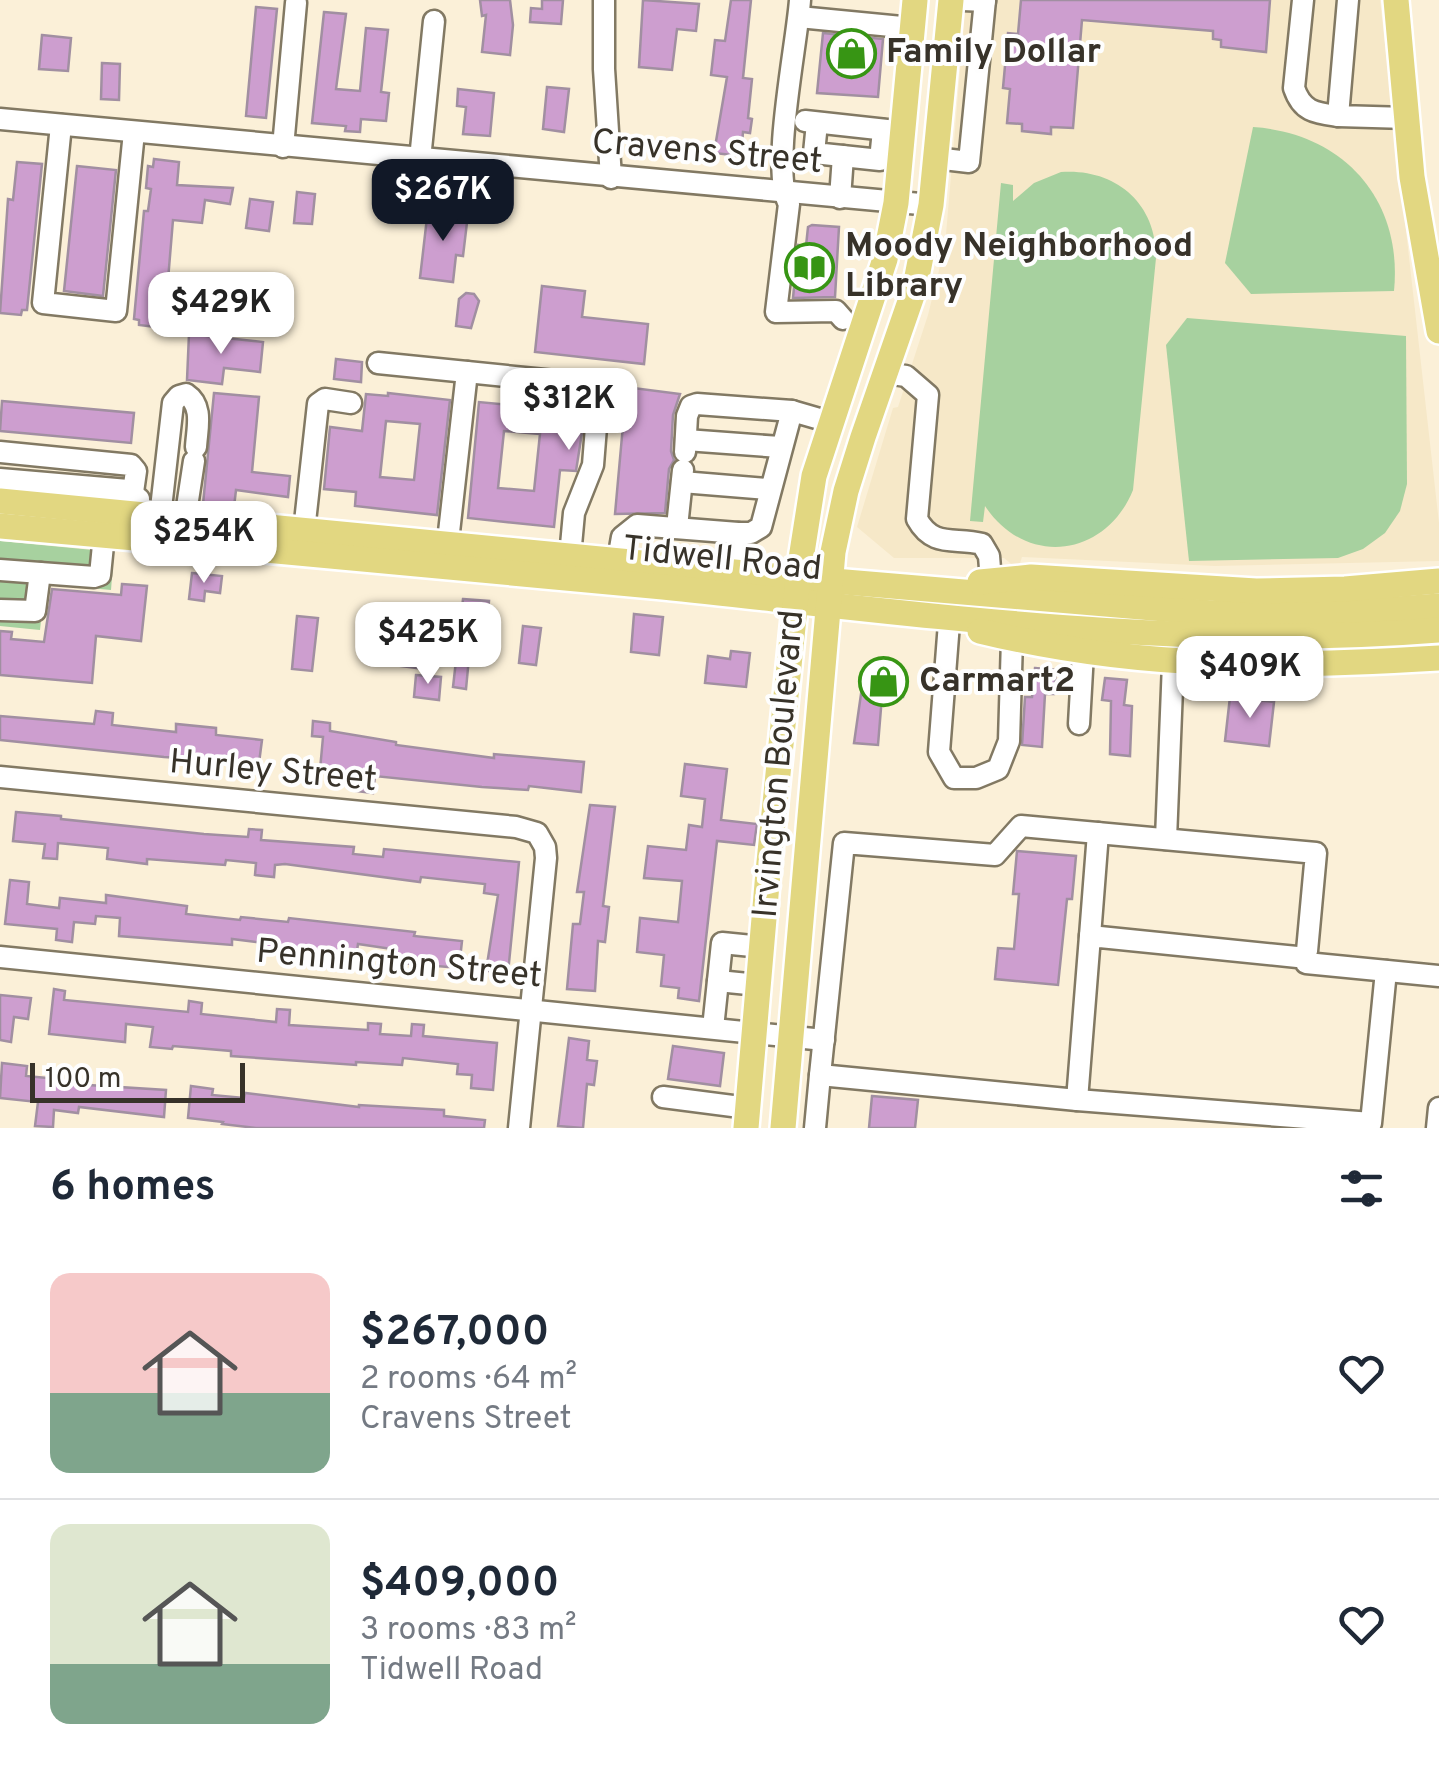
<!DOCTYPE html>
<meta charset="utf-8">
<style>
body{margin:0;font-family:Overpass,sans-serif;background:#f6f6f7;color:#1f2937;height:100vh;display:flex;flex-direction:column;font-size:38px;white-space:nowrap}
*{box-sizing:border-box;margin:0}
p{font-size:32px;color:#747a83}
.icon{flex:none;width:55px;height:55px;fill:none;stroke:currentColor;stroke-width:2;stroke-linecap:round;stroke-linejoin:round}
.map{position:relative;height:1128px;overflow:hidden}
.drawer{display:flex;flex-direction:column;background:#fff;flex:1}
.drawer>*{flex:none}
.scale{position:absolute;left:30px;bottom:25px;width:215px;box-sizing:border-box;padding-left:10px;border:5px solid #373229;border-top:0;font-size:28px;line-height:35px;white-space:nowrap;color:#373229;-webkit-text-stroke:8px #fefefe;paint-order:stroke}
.price{position:absolute;translate:-50% -85px;padding:0 22px;border-radius:20px;background:#fff;color:#222;font-size:32px;line-height:65px;filter:drop-shadow(0 2px 5px #0008)}
.price::after{content:'';position:absolute;left:50%;top:60px;width:30px;height:22px;margin-left:-15px;background:inherit;clip-path:polygon(0 0,100% 0,50% 100%)}
.price.active{background:#111827;color:#fff}
ul{padding:0;list-style:none}
li{display:flex;align-items:center;gap:30px;height:250px;padding:0 50px}
li+li{border-top:2px solid #e0e1e3}
li span{display:grid;place-items:center;flex:none;width:280px;height:200px;border-radius:20px;color:#555}
li>.icon{margin-inline-start:auto}
span .icon{width:120px;height:120px;fill:#fffc;stroke-width:1}
li b{font-size:42px}
h2{display:flex;justify-content:space-between;align-items:center;height:120px;padding:0 50px;font-size:42px}
.map>svg:first-child{display:block}
</style>
<div class="map">
<svg width="1439" height="1128" viewBox="0 0 1439 1128">
<rect width="100%" height="100%" fill="#fbf0d8"/>
<!-- built -->
<polygon fill="#f6e8c8" points="966,0 1380,0 1439,523 1439,561 1215,566 1022,557 1019,566 1015,567 1004,558 894,558 857,527 893,408 898,407 928,315 945,246"/>
<!-- green -->
<g fill="#a7d19f">
<path d="M1253,127C1344,133 1403,200 1394,291L1251,294L1225,263Z"/>
<path d="M1061,172C1115,168 1157,203 1156,258L1133,490C1106,557 1026,568 985,506L983,522L970,521L1001,183L1013,185V201L1034,183Z"/>
<polygon points="1187,318 1406,336 1407,484 1400,511 1385,533 1363,549 1338,558 1189,561 1166,345"/>
<polygon points="0,541 114,552 111,590 45,584 40,630 0,626"/>
</g>
<!-- building -->
<g fill="#cd9ecf" stroke="#a18fa1" stroke-width="2.5" fill-rule="evenodd">
<polygon points="480,0 510,0 513,25 510,55 482,52 486,15 482,16"/>
<polygon points="542,0 563,0 561,24 530,22 531,8 542,9"/>
<polygon points="643,0 699,4 696,31 677,29 672,70 639,67"/>
<polygon points="731,0 751,0 743,78 752,79 748,118 752,119 750,133 743,132 741,156 714,153 727,77 711,75 715,40 725,41"/>
<polygon points="1021,0 1270,0 1266,52 1221,47 1221,40 1213,39 1213,31 1082,20 1073,128 1051,127 1051,134 1022,131 1022,124 1007,123 1010,89 1003,88 1008,33 1018,34"/>
<polygon points="256,7 277,9 266,118 246,116"/>
<polygon points="324,12 346,14 336,89 360,91 366,28 388,30 381,92 389,93 386,121 361,119 360,132 345,131 346,126 312,123"/>
<polygon points="823,33 883,39 878,97 817,93"/>
<polygon points="42,35 71,38 68,71 39,69"/>
<polygon points="102,63 120,64 119,100 101,99"/>
<polygon points="547,87 569,89 564,132 543,129"/>
<polygon points="458,89 494,93 490,136 463,134 466,107 457,106"/>
<polygon points="154,159 179,162 177,185 233,188 230,204 205,200 202,223 173,220 164,328 139,325 139,320 134,319 144,211 148,211 151,189 146,188 148,166 153,167"/>
<polygon points="17,162 42,164 27,310 22,310 21,315 0,313 8,199 13,200"/>
<polygon points="77,166 116,170 103,296 64,291"/>
<polygon points="297,192 315,194 312,224 294,223"/>
<polygon points="250,199 273,202 269,231 246,228"/>
<polygon points="428,209 468,214 463,256 456,255 453,282 420,278"/>
<polygon points="812,225 839,227 835,297 793,298 798,245 806,246 808,227"/>
<polygon points="542,286 585,291 582,317 648,324 644,364 535,352"/>
<polygon points="466,293 474,294 479,301 471,328 456,326 459,299"/>
<polygon points="189,334 263,342 260,372 224,368 222,384 187,380"/>
<polygon points="336,359 362,362 361,382 334,379"/>
<path d="M571,380L680,394L673,415L671,451L674,460L669,469L665,513L615,514L624,414L598,412L584,420L576,471L560,470L554,527L468,518L479,402L543,408V412L568,415ZM504,431L540,434L534,491L498,488Z"/>
<polygon points="214,393 259,397 252,472 290,476 288,497 236,490 234,507 203,504"/>
<path d="M388,393L450,400L437,515L355,506L356,492L324,489L330,427L362,431L366,394L388,396ZM386,421L420,424L414,480L380,477Z"/>
<polygon points="2,401 134,413 131,443 0,431"/>
<polygon points="192,573 222,576 220,593 205,591 204,601 189,599"/>
<polygon points="122,584 147,586 141,641 96,636 92,683 0,675 0,631 12,632 11,639 44,642 52,589 121,595"/>
<polygon points="463,599 489,601 484,648 470,647 466,689 453,687"/>
<polygon points="391,611 423,615 417,668 378,663 382,629 388,630"/>
<polygon points="634,614 663,617 659,655 631,652"/>
<polygon points="297,616 318,618 312,671 292,669"/>
<polygon points="523,626 541,628 536,665 519,663"/>
<polygon points="731,651 750,653 746,687 705,683 708,656 730,659"/>
<polygon points="865,666 905,670 903,697 882,696 878,745 854,743"/>
<polygon points="1035,668 1056,670 1054,694 1045,694 1042,747 1022,745 1025,697 1032,697"/>
<polygon points="416,675 441,677 439,700 414,697"/>
<polygon points="1105,678 1127,680 1124,705 1132,706 1130,756 1110,754 1111,701 1102,700"/>
<polygon points="1230,697 1274,702 1269,746 1225,741"/>
<polygon points="96,711 113,713 112,725 176,732 176,724 216,728 216,735 262,740 259,763 164,757 0,740 0,716 94,724"/>
<polygon points="313,721 330,723 330,731 396,742 396,745 494,758 494,754 584,762 581,792 529,786 528,790 482,787 375,776 373,793 356,791 358,774 320,770 323,737 312,736"/>
<polygon points="685,764 727,769 721,820 757,824 754,845 717,841 699,1001 678,998 679,988 661,986 664,955 637,952 640,918 678,922 682,881 644,878 648,846 686,850 689,825 702,827 705,799 681,796"/>
<polygon points="590,805 615,807 603,906 609,907 605,942 598,941 595,991 567,989 573,924 580,924 584,892 577,892"/>
<polygon points="16,812 61,816 61,819 204,834 248,837 249,829 262,830 261,840 354,847 353,854 383,857 384,849 519,862 508,973 486,971 498,895 484,893 485,884 421,877 420,882 285,864 275,865 274,877 255,875 256,863 226,860 225,865 147,859 147,864 107,859 108,848 58,843 57,859 43,858 45,844 13,841"/>
<polygon points="1017,851 1076,856 1072,899 1067,899 1058,985 995,979 998,948 1014,949 1019,894 1013,894"/>
<polygon points="10,880 29,882 27,904 59,908 60,898 106,903 106,895 187,906 186,914 240,920 241,917 288,922 289,918 415,932 414,936 462,941 459,968 391,962 392,949 358,944 356,958 262,950 263,943 232,939 232,945 119,936 120,918 96,916 95,924 74,922 72,942 56,940 57,929 5,924"/>
<polygon points="54,989 65,991 64,1000 188,1012 189,1001 202,1003 201,1014 276,1022 277,1009 290,1010 289,1025 368,1030 368,1023 381,1024 380,1034 411,1036 412,1024 424,1025 423,1036 497,1043 493,1090 471,1088 472,1075 457,1074 458,1064 403,1058 402,1065 356,1062 356,1065 231,1056 231,1051 173,1046 172,1049 150,1047 153,1027 126,1024 125,1042 49,1034"/>
<polygon points="0,995 31,998 28,1019 14,1017 11,1042 0,1040"/>
<polygon points="569,1038 589,1041 587,1060 597,1061 594,1085 587,1084 583,1128 558,1126"/>
<polygon points="673,1046 724,1053 720,1086 668,1079"/>
<polygon points="2,1063 27,1066 26,1076 57,1079 57,1083 166,1090 164,1117 79,1107 78,1113 54,1110 53,1127 35,1126 38,1102 0,1098"/>
<polygon points="191,1086 213,1089 212,1095 244,1098 245,1093 359,1107 359,1105 444,1110 444,1116 485,1120 484,1128 256,1128 222,1124 223,1122 188,1118"/>
<polygon points="872,1096 918,1100 915,1128 869,1128"/>
</g>
<g fill="none" stroke-linecap="round" stroke-linejoin="round">
<defs>
<g id="minor">
<polyline points="604,0 604,69 611,178"/>
<path d="M800,0C797,44 770,172 789,204L776,312L836,311L843,319"/>
<polyline points="963,0 985,1"/>
<path d="M1303,0L1294,88C1302,112 1316,113 1338,116"/>
<polyline points="1348,0 1338,116 1407,118"/>
<polyline points="799,17 912,28"/>
<polyline points="0,119 931,205"/>
<polyline points="805,121 896,131"/>
<polyline points="817,123 814,153 880,160 883,130"/>
<polyline points="61,125 43,303 116,311 134,132"/>
<polyline points="283,147 296,3"/>
<polyline points="935,158 969,162 985,0"/>
<polyline points="420,159 434,21"/>
<polyline points="840,198 843,156"/>
<polyline points="378,363 555,381"/>
<path d="M885,373L906,376L928,395L917,519C933,548 954,537 982,544L989,556L991,581"/>
<polyline points="686,440 780,447"/>
<polyline points="0,452 131,465 136,471 133,492"/>
<polyline points="685,452 687,416 691,406 697,404 792,411"/>
<polyline points="0,479 128,490 139,499 139,504"/>
<polyline points="682,482 768,489"/>
<path d="M160,517L173,403L179,396L186,394C204,406 197,428 196,447"/>
<polyline points="185,520 194,461"/>
<polyline points="677,527 683,470"/>
<polyline points="304,531 318,404 325,399 351,403"/>
<polyline points="738,533 751,533 761,527 792,411 830,422"/>
<polyline points="570,556 574,513 593,465 596,427"/>
<polyline points="446,559 467,372"/>
<polyline points="618,560 622,537 637,525 738,533 735,572"/>
<polyline points="0,570 94,577 100,575 104,535"/>
<polyline points="0,610 35,611 40,573"/>
<polyline points="949,623 939,752 954,778 976,778 998,769 1009,741 1012,639"/>
<polyline points="1079,724 1083,653"/>
<polyline points="0,777 516,827 537,833 545,847 546,858 519,1128"/>
<polyline points="1166,839 1173,663"/>
<polyline points="1090,936 1098,833"/>
<polyline points="1307,951 1316,853 1021,826 995,855 844,843 820,1075 1077,1100 1090,936 1307,958 1306,963 1439,976"/>
<polyline points="0,957 824,1040"/>
<polyline points="718,981 758,985"/>
<polyline points="713,1028 722,943 762,947"/>
<polyline points="663,1097 748,1108"/>
<polyline points="1077,1100 1371,1123 1386,971"/>
<polyline points="815,1128 820,1075"/>
<polyline points="1437,1128 1439,1108"/>
</g>
<g id="major">
<polyline points="1396,0 1412,177 1439,331"/>
<polyline points="0,501 798,578 1212,613 1355,612 1439,606"/>
<path d="M0,526C221,546 442,565 663,587C920,614 1180,651 1439,630"/>
<polyline points="980,582 1031,577 1256,591 1345,589 1439,581"/>
<path d="M980,631C1136,669 1280,668 1439,658"/>
<polyline points="746,1128 768,872 798,578 814,476 885,259 896,203 915,0"/>
<polyline points="783,1128 833,552 846,491 863,437 915,287 931,205 951,0"/>
</g>
</defs>
<!-- minor casing -->
<use href="#minor" stroke="#827963" stroke-width="25"/>
<!-- major casing -->
<use href="#major" stroke="#fff" stroke-width="30"/>
<!-- minor -->
<use href="#minor" stroke="#fff" stroke-width="20"/>
<!-- major -->
<use href="#major" stroke="#e2d781" stroke-width="25"/>
</g>
<!-- icons -->
<defs>
<symbol id="shop-ring" viewBox="-11 -11 22 22"><circle r="9.5" fill="#fefefe" stroke="#379514" stroke-width="1.5"/><path d="M-5-2.5h2.3a2.7 3.5 0 0 1 5.4 0H5L5.5 6h-11ZM-1.5-2.5h3a1.5 2.3 0 0 0-3 0Z" fill="#379514"/></symbol>
<symbol id="library-ring" viewBox="-11 -11 22 22"><circle r="9.5" fill="#fefefe" stroke="#379514" stroke-width="1.5"/><path d="M-6-4Q-3-5.5-.7-3.5V5Q-3 3-6 4ZM6-4Q3-5.5 .7-3.5V5Q3 3 6 4Z" fill="#379514"/></symbol>
</defs>
<g fill-rule="evenodd">
<use href="#shop-ring" x="824" y="26" width="55" height="55"/>
<use href="#library-ring" x="782" y="240" width="55" height="55"/>
<use href="#shop-ring" x="856" y="654" width="55" height="55"/>
</g>
<g text-anchor="middle" dominant-baseline="central" stroke-width="8" stroke-linejoin="round" paint-order="stroke">
<!-- poi labels -->
<g font-size="35" font-weight="bold" fill="#373229" stroke="#fefefe" text-anchor="start">
<text x="886" y="53">Family Dollar</text>
<text x="845" y="247">Moody Neighborhood<tspan x="845" dy="40">Library</tspan></text>
<text x="919" y="682">Carmart2</text>
</g>
<!-- street labels -->
<g font-size="35" fill="#373229" stroke="#fefefe">
<text transform="translate(707 153) rotate(5)">Cravens Street</text>
<text transform="translate(722 560) rotate(6)">Tidwell Road</text>
<text transform="translate(780 764) rotate(-85)">Irvington Boulevard</text>
<text transform="translate(273 772) rotate(5)">Hurley Street</text>
<text transform="translate(399 965) rotate(5)">Pennington Street</text>
</g>
</g>
</svg>
<div class="scale">100 m</div>
<b class="price active" style="left:443px;top:244px">$267K</b>
<b class="price" style="left:221px;top:357px">$429K</b>
<b class="price" style="left:569px;top:453px">$312K</b>
<b class="price" style="left:204px;top:586px">$254K</b>
<b class="price" style="left:428px;top:687px">$425K</b>
<b class="price" style="left:1250px;top:721px">$409K</b>
</div>
<section class="drawer">
<h2>6 homes<svg class="icon" aria-label="filters" viewBox="0 0 24 24"><path d="M4 7h16M4 17h16"/><circle cx="9" cy="7" r="2"/><circle cx="15" cy="17" r="2"/></svg></h2>
<ul>
<li><span style="background:linear-gradient(#f6c9c9 60%,#7fa58c 0)"><svg class="icon" aria-label="home" viewBox="0 0 24 24"><path d="M3 11l9-7 9 7M6 9v11h12V9"/></svg></span><div><b>$267,000</b><p>2 rooms · 64 m²</p><p>Cravens Street</p></div><svg class="icon" aria-label="heart" viewBox="0 0 24 24"><path d="M12 20l-8-8c-3-5 5-10 8-4 3-6 11-1 8 4z"/></svg></li>
<li><span style="background:linear-gradient(#dfe7d0 70%,#7fa58c 0)"><svg class="icon" aria-label="home" viewBox="0 0 24 24"><path d="M3 11l9-7 9 7M6 9v11h12V9"/></svg></span><div><b>$409,000</b><p>3 rooms · 83 m²</p><p>Tidwell Road</p></div><svg class="icon" aria-label="heart" viewBox="0 0 24 24"><path d="M12 20l-8-8c-3-5 5-10 8-4 3-6 11-1 8 4z"/></svg></li>
</ul>
</section>
